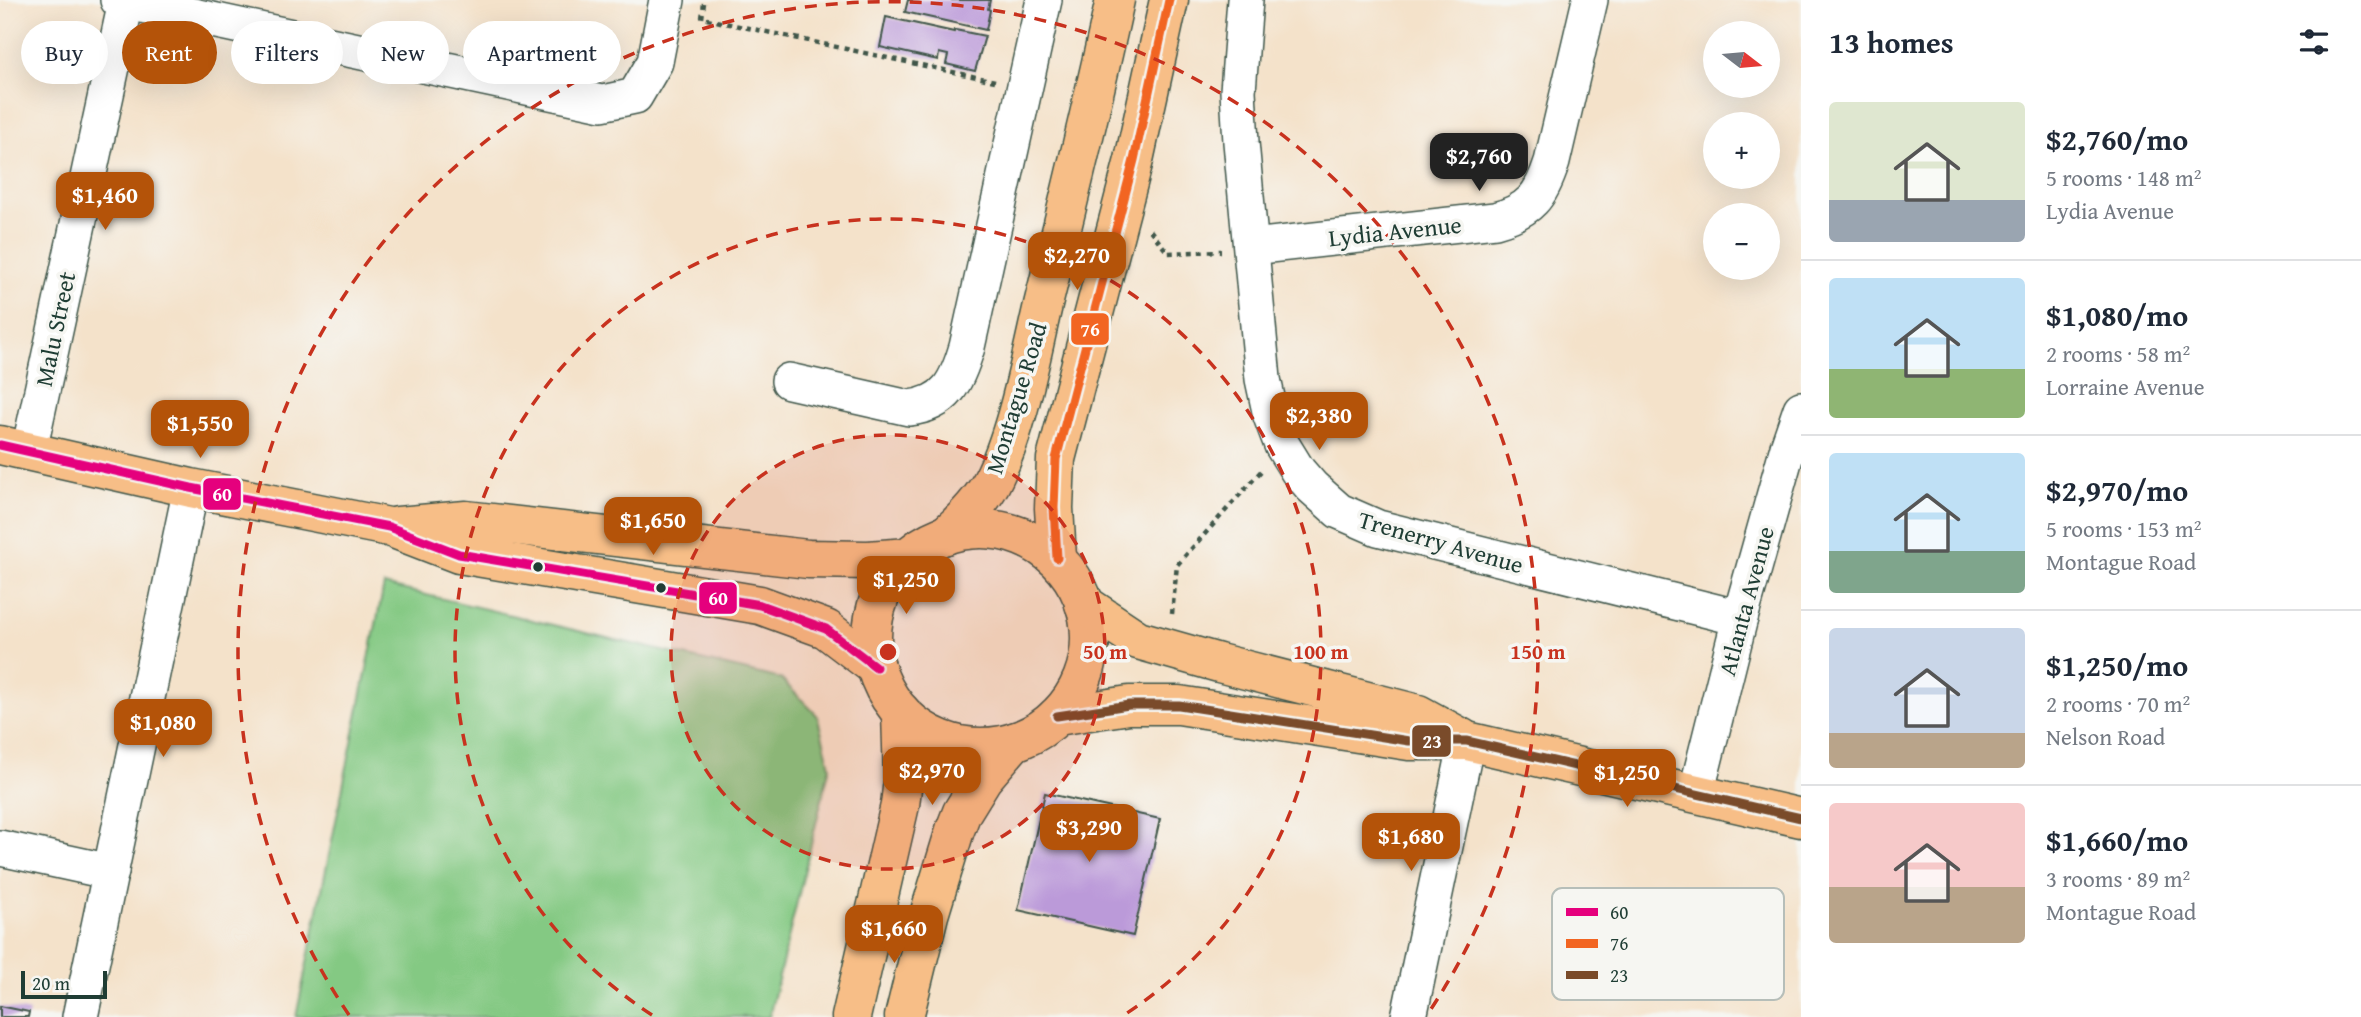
<!DOCTYPE html>
<meta charset="utf-8">
<style>
body{margin:0;font-family:"Gentium Book Plus",serif;background:#f2f2f3;color:#1f2937;height:100vh;display:flex;flex-direction:column;font-size:26px;white-space:nowrap}
*{box-sizing:border-box;margin:0}
p{font-size:23px;color:#747a83}
.icon{flex:none;width:38px;height:38px;fill:none;stroke:currentColor;stroke-width:2;stroke-linecap:round;stroke-linejoin:round}
.map{position:relative;flex:1;overflow:hidden}
.details{display:flex;flex-direction:column;background:#fff;width:560px}
.details>*{flex:none}
.top-card{position:absolute;left:21px;top:21px;width:665px;height:63px;display:flex;gap:14px}
.needle{width:46px;rotate:106deg}
.tools{position:absolute;left:1703px;top:21px;display:grid;gap:14px}
.tools a{display:grid;place-items:center;width:77px;height:77px;border-radius:50%;background:#fff;box-shadow:0 7px 28px #0002;font-size:35px}
.scale{position:absolute;left:21px;bottom:18px;width:86px;box-sizing:border-box;padding-left:7px;border:4px solid #1f3d34;border-top:0;font-size:19px;line-height:24px;white-space:nowrap;color:#1f3d34;-webkit-text-stroke:5px #f6f6f2;paint-order:stroke}
.price{position:absolute;translate:-50% -60px;padding:0 16px;border-radius:14px;background:#b45309;color:#fff;font-size:23px;line-height:46px;filter:drop-shadow(0 2px 4px #0008)}
.price::after{content:'';position:absolute;left:50%;top:42px;width:21px;height:16px;margin-left:-10px;background:inherit;clip-path:polygon(0 0,100% 0,50% 100%)}
.price.current{background:#222;color:#fff}
ul{padding:0;list-style:none}
li{display:flex;align-items:center;gap:21px;height:175px;padding:0 28px}
li+li{border-top:2px solid #e0e1e3}
li span{display:grid;place-items:center;flex:none;width:196px;height:140px;border-radius:7px;color:#555}
li>.icon{margin-inline-start:auto}
span .icon{width:84px;height:84px;fill:#fffc;stroke-width:1}
li b{font-size:30px}
h2{display:flex;justify-content:space-between;align-items:center;height:84px;padding:0 28px;font-size:30px}
.tag{padding:0 24px;border-radius:32px;background:#fff;box-shadow:0 7px 28px #0002;font-size:24px;line-height:63px}
.tag.current{background:#b45309;color:#fff}
main{display:flex;flex:1;min-height:0}
.map>svg:first-child{display:block}
</style>
<main>
<div class="map">
<svg width="1801" height="1017" viewBox="0 0 1801 1017">
<rect width="100%" height="100%" fill="#f6f6f2"/>
<filter id="ink" filterUnits="userSpaceOnUse"><feTurbulence type="fractalNoise" baseFrequency=".0143" numOctaves="2"/><feDisplacementMap in="SourceGraphic" scale="14" xChannelSelector="R" yChannelSelector="G"/><feConvolveMatrix kernelMatrix="1 2 1 2 8 2 1 2 1" color-interpolation-filters="sRGB"/></filter>
<filter id="wash" filterUnits="userSpaceOnUse"><feTurbulence type="fractalNoise" baseFrequency=".00686" numOctaves="4" result="noise"/><feDisplacementMap in="SourceGraphic" scale="28" xChannelSelector="R" yChannelSelector="G"/><feGaussianBlur stdDeviation="1.57" result="paint"/><feColorMatrix in="noise" values="0 0 0 0 0 0 0 0 0 0 0 0 0 0 0 0 0 1.4 0 .05"/><feComposite in="paint" operator="in"/></filter>
<g filter="url(#wash)">
<rect width="100%" height="100%" fill="#f4e2ca"/>
<!-- green -->
<polygon fill="#84c983" stroke="#52835c" stroke-width="2" points="384,585 781,679 817,715 830,766 769,1017 296,1017"/>
<g id="blocks">
<!-- building -->
<g fill="#bb9ad9">
<polygon points="908,0 990,0 988,9 990,10 986,30 905,12"/>
<polygon points="886,17 954,32 955,30 985,36 975,71 946,64 948,55 939,53 938,60 880,47"/>
<polygon points="1045,793 1160,819 1133,936 1018,910"/>
<polygon points="0,1006 29,1012 28,1017 0,1017"/>
</g>
</g>
</g>
<g filter="url(#ink)">
<use href="#blocks" fill-opacity="0" stroke="#3f564a" stroke-width="2"/>
<g fill="none" stroke-linecap="round" stroke-linejoin="round">
<defs>
<g id="minor">
<polyline points="118,0 602,103 635,96 655,62 667,0"/>
<polyline points="1245,0 1238,91 1241,142 1263,379 1271,416 1282,445 1298,471 1312,487 1339,511 1378,528 1740,618"/>
<path d="M1252,247L1495,220C1530,211 1541,196 1552,162L1590,0"/>
<path d="M789,381L909,408C947,404 957,381 967,347L1044,0"/>
<polyline points="29,451 126,2"/>
<polyline points="1696,794 1740,618 1788,447 1801,409"/>
<polyline points="0,848 111,872"/>
<polyline points="80,1017 191,488"/>
<polyline points="1409,1017 1467,741"/>
</g>
<g id="major">
<polyline points="0,445 191,488 389,527 459,554 760,605 826,629 876,667"/>
<polyline points="398,526 466,520 808,559 868,560 909,557"/>
<circle cx="981" cy="638" r="109"/>
<path d="M946,535C963,520 980,503 991,483C1017,434 1030,360 1043,305C1068,204 1093,102 1115,0"/>
<polyline points="1057,558 1054,508 1056,459 1134,160 1169,0"/>
<polyline points="1084,604 1138,640 1219,663 1418,714 1462,738"/>
<polyline points="1057,716 1129,705 1179,705 1409,741 1467,741 1801,818"/>
<polyline points="851,1017 900,805 903,780 901,712"/>
<polyline points="904,1017 929,915 955,830 962,812 983,778 1014,742"/>
</g>
</defs>
<!-- minor casing -->
<use href="#minor" stroke="#3f564a" stroke-width="38"/>
<!-- major casing -->
<use href="#major" stroke="#3f564a" stroke-width="41"/>
<!-- path -->
<g stroke="#3f564a" stroke-width="4.5" stroke-dasharray="5 5" stroke-linecap="butt">
<polyline points="704,3 702,18 995,81"/>
<polyline points="1150,230 1168,253 1221,251"/>
<polyline points="1172,614 1177,565 1262,470"/>
</g>
<!-- minor -->
<use href="#minor" stroke="#fff" stroke-width="35"/>
<!-- major -->
<use href="#major" stroke="#f7be87" stroke-width="38"/>
<defs>
<polyline id="bus-1" points="0,445 191,488 389,527 459,554 760,605 826,629 876,667"/>
<polyline id="bus-2" points="1057,558 1054,508 1056,459 1134,160 1169,0"/>
<polyline id="bus-3" points="1057,716 1129,705 1179,705 1409,741 1467,741 1801,818"/>
</defs>
<!-- bus-1 casing -->
<use href="#bus-1" stroke="#f6f6f2" stroke-width="14"/>
<!-- bus-2 casing -->
<use href="#bus-2" stroke="#f6f6f2" stroke-width="14"/>
<!-- bus-3 casing -->
<use href="#bus-3" stroke="#f6f6f2" stroke-width="14"/>
<!-- bus-1 -->
<use href="#bus-1" stroke="#e5007d" stroke-width="9"/>
<!-- bus-2 -->
<use href="#bus-2" stroke="#f26522" stroke-width="9"/>
<!-- bus-3 -->
<use href="#bus-3" stroke="#7a4b2a" stroke-width="9"/>
</g>
</g>
<!-- distance rings -->
<circle cx="888" cy="652" r="217" fill="#c8321e" fill-opacity=".12"/>
<g fill="none" stroke="#c8321e" stroke-width="3.5" stroke-dasharray="12 9">
<circle cx="888" cy="652" r="217"/>
<path d="M652 1015A433 433 0 1 1 1124 1015"/>
<path d="M349 1015A650 650 0 1 1 1427 1015"/>
</g>
<!-- markers -->
<g fill="#1f3d34" stroke="#f6f6f2" stroke-width="2.5">
<circle cx="538" cy="567" r="6"/>
<circle cx="661" cy="588" r="6"/>
</g>
<g text-anchor="middle" dominant-baseline="central" stroke-width="7" stroke-linejoin="round" paint-order="stroke">
<!-- street labels -->
<g font-size="24" fill="#1f3d34" stroke="#f6f6f2">
<text transform="translate(1395 231) rotate(-6)">Lydia Avenue</text>
<text transform="translate(55 329) rotate(-78)">Malu Street</text>
<text transform="translate(1016 398) rotate(-73)">Montague Road</text>
<text transform="translate(1441 542) rotate(16)">Trenerry Avenue</text>
<text transform="translate(1746 601) rotate(-75)">Atlanta Avenue</text>
</g>
</g>
<!-- legend -->
<rect x="1552" y="888" width="232" height="112" rx="10" fill="#f6f6f2" stroke="#b6beb9" stroke-width="2"/>
<rect x="1566" y="908" width="32" height="8" fill="#e5007d"/>
<rect x="1566" y="939" width="32" height="9" fill="#f26522"/>
<rect x="1566" y="971" width="32" height="8" fill="#7a4b2a"/>
<g font-size="19" fill="#1f3d34">
<text x="1610" y="919">60</text>
<text x="1610" y="950">76</text>
<text x="1610" y="982">23</text>
</g>
<circle cx="888" cy="652" r="10" fill="#c8321e" stroke="#f6f6f2" stroke-width="3.5"/>
<g font-size="21" text-anchor="middle" font-weight="bold" fill="#c8321e" stroke="#f6f6f2" stroke-width="7" stroke-linejoin="round" paint-order="stroke">
<text x="1105" y="659">50 m</text>
<text x="1321" y="659">100 m</text>
<text x="1538" y="659">150 m</text>
</g>
<g stroke="#f6f6f2" stroke-width="2.5">
<rect x="1070" y="312" width="40" height="34" rx="7" fill="#f26522"/>
<rect x="202" y="477" width="40" height="34" rx="7" fill="#e5007d"/>
<rect x="698" y="581" width="40" height="34" rx="7" fill="#e5007d"/>
<rect x="1411" y="724" width="41" height="34" rx="7" fill="#7a4b2a"/>
</g>
<g font-size="19" text-anchor="middle" font-weight="bold" fill="#fff">
<text x="1090" y="336">76</text>
<text x="222" y="501">60</text>
<text x="718" y="605">60</text>
<text x="1432" y="748">23</text>
</g>
</svg>
<div class="tools">
<a><svg class="needle" viewBox="-14 -14 28 28"><path d="M0-13l5 13h-10z" fill="#e53935"/><path d="M0 13l5-13h-10z" fill="#747a83"/></svg></a>
<a>+</a>
<a>−</a>
</div>
<div class="scale">20 m</div>
<b class="price current" style="left:1479px;top:193px">$2,760</b>
<b class="price" style="left:105px;top:232px">$1,460</b>
<b class="price" style="left:1077px;top:292px">$2,270</b>
<b class="price" style="left:1319px;top:452px">$2,380</b>
<b class="price" style="left:200px;top:460px">$1,550</b>
<b class="price" style="left:653px;top:557px">$1,650</b>
<b class="price" style="left:906px;top:616px">$1,250</b>
<b class="price" style="left:163px;top:759px">$1,080</b>
<b class="price" style="left:932px;top:807px">$2,970</b>
<b class="price" style="left:1627px;top:809px">$1,250</b>
<b class="price" style="left:1089px;top:864px">$3,290</b>
<b class="price" style="left:1411px;top:873px">$1,680</b>
<b class="price" style="left:894px;top:965px">$1,660</b>
<div class="top-card">
<a class="tag">Buy</a>
<a class="tag current">Rent</a>
<a class="tag">Filters</a>
<a class="tag">New</a>
<a class="tag">Apartment</a>
</div>
</div>
<section class="details">
<h2>13 homes<svg class="icon" aria-label="filters" viewBox="0 0 24 24"><path d="M4 7h16M4 17h16"/><circle cx="9" cy="7" r="2"/><circle cx="15" cy="17" r="2"/></svg></h2>
<ul>
<li><span style="background:linear-gradient(#dfe7d0 70%,#9aa5b1 0)"><svg class="icon" aria-label="home" viewBox="0 0 24 24"><path d="M3 11l9-7 9 7M6 9v11h12V9"/></svg></span><div><b>$2,760/mo</b><p>5 rooms · 148 m²</p><p>Lydia Avenue</p></div></li>
<li><span style="background:linear-gradient(#bfe0f5 65%,#8fb573 0)"><svg class="icon" aria-label="home" viewBox="0 0 24 24"><path d="M3 11l9-7 9 7M6 9v11h12V9"/></svg></span><div><b>$1,080/mo</b><p>2 rooms · 58 m²</p><p>Lorraine Avenue</p></div></li>
<li><span style="background:linear-gradient(#bfe0f5 70%,#7fa58c 0)"><svg class="icon" aria-label="home" viewBox="0 0 24 24"><path d="M3 11l9-7 9 7M6 9v11h12V9"/></svg></span><div><b>$2,970/mo</b><p>5 rooms · 153 m²</p><p>Montague Road</p></div></li>
<li><span style="background:linear-gradient(#c9d6e8 75%,#b9a48a 0)"><svg class="icon" aria-label="home" viewBox="0 0 24 24"><path d="M3 11l9-7 9 7M6 9v11h12V9"/></svg></span><div><b>$1,250/mo</b><p>2 rooms · 70 m²</p><p>Nelson Road</p></div></li>
<li><span style="background:linear-gradient(#f6c9c9 60%,#b9a48a 0)"><svg class="icon" aria-label="home" viewBox="0 0 24 24"><path d="M3 11l9-7 9 7M6 9v11h12V9"/></svg></span><div><b>$1,660/mo</b><p>3 rooms · 89 m²</p><p>Montague Road</p></div></li>
</ul>
</section>
</main>
